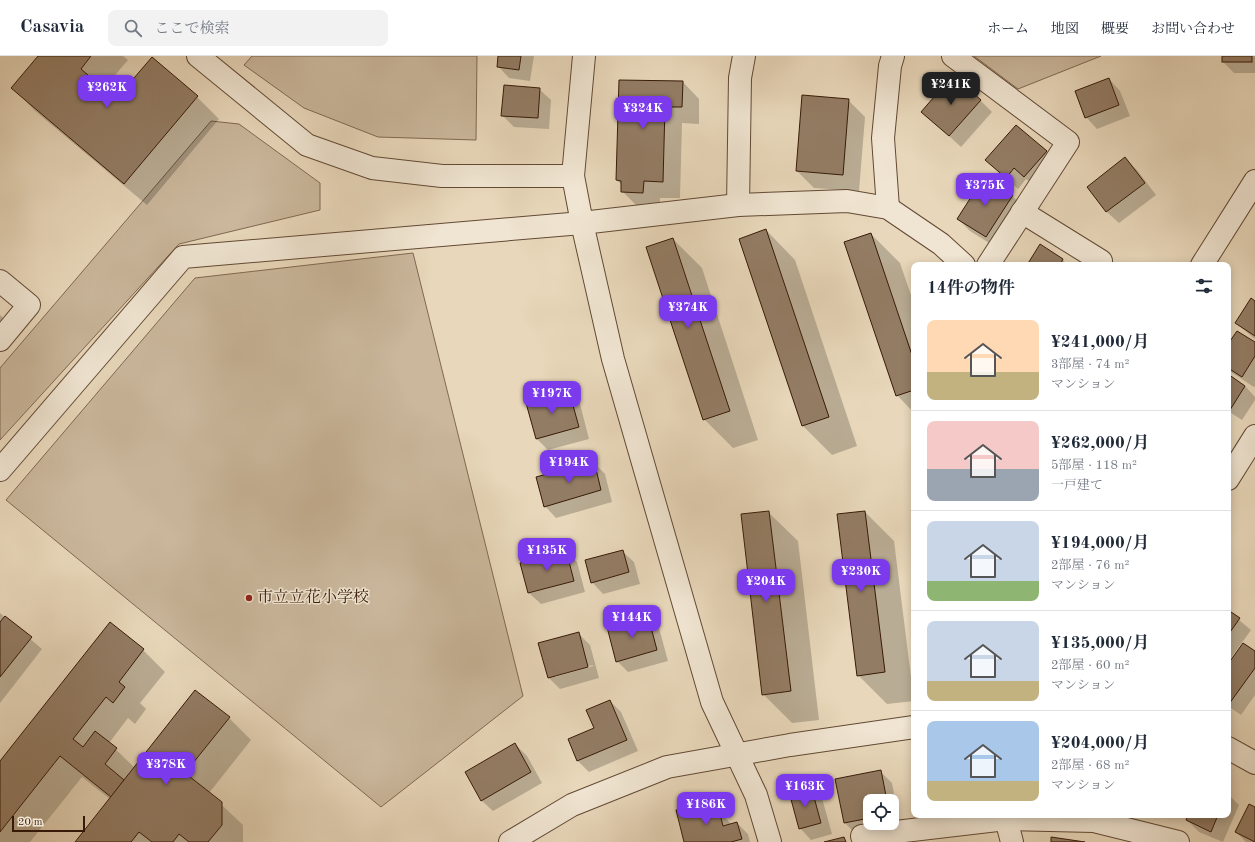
<!DOCTYPE html>
<html lang="ja">
<meta charset="utf-8">
<style>
body{margin:0;font-family:"Old Standard TT","Noto Serif JP",serif;background:#f2f2f3;color:#1f2937;height:100vh;display:flex;flex-direction:column;font-size:15px;white-space:nowrap}
*{box-sizing:border-box;margin:0}
p{font-size:13px;color:#747a83}
.icon{flex:none;width:22px;height:22px;fill:none;stroke:currentColor;stroke-width:2;stroke-linecap:round;stroke-linejoin:round}
.map{position:relative;flex:1;overflow:hidden}
.side{position:absolute;left:911px;top:206px;width:320px;height:556px;display:flex;flex-direction:column;background:#fff;border-radius:8px;box-shadow:0 2px 10px #0003}
.side>*{flex:none}
.fabs{position:absolute;left:863px;top:738px;display:grid;gap:8px}
.fabs a{display:grid;place-items:center;width:36px;height:36px;border-radius:8px;background:#fff;box-shadow:0 2px 10px #0003;font-size:20px}
.scale{position:absolute;left:12px;bottom:10px;width:73px;box-sizing:border-box;padding-left:4px;border:2px solid #371a07;border-top:0;font-size:11px;line-height:14px;white-space:nowrap;color:#371a07;-webkit-text-stroke:3px #f0e5d2;paint-order:stroke}
.price{position:absolute;translate:-50% -34px;padding:0 9px;border-radius:8px;background:#7c3aed;color:#fff;font-size:13px;line-height:26px;filter:drop-shadow(0 1px 2px #0008)}
.price::after{content:'';position:absolute;left:50%;top:24px;width:12px;height:9px;margin-left:-6px;background:inherit;clip-path:polygon(0 0,100% 0,50% 100%)}
.price.active{background:#222;color:#fff}
ul{padding:0;list-style:none}
li{display:flex;align-items:center;gap:12px;height:100px;padding:0 16px}
li+li{border-top:1px solid #e0e1e3}
li span{display:grid;place-items:center;flex:none;width:112px;height:80px;border-radius:8px;color:#555}
li>.icon{margin-inline-start:auto}
span .icon{width:48px;height:48px;fill:#fffc;stroke-width:1}
li b{font-size:17px}
h2{display:flex;justify-content:space-between;align-items:center;height:48px;padding:0 16px;font-size:17px}
header{display:flex;align-items:center;gap:24px;box-sizing:border-box;height:56px;padding:0 20px;background:#fff;border-bottom:1px solid #e0e1e3}
header strong{font-size:19px}
nav{display:flex;gap:22px;margin-inline-start:auto;font-size:14px}
.search{width:280px;height:36px;background:#f2f2f3;display:flex;align-items:center;gap:10px;box-sizing:border-box;padding:0 14px;border-radius:8px;color:#747a83;font-size:15px}
.map>svg:first-child{display:block}
</style>
<header>
<strong>Casavia</strong>
<div class="search"><svg class="icon" aria-label="search" viewBox="0 0 24 24"><circle cx="10" cy="10" r="6"/><path d="M15 15l6 6"/></svg>ここで検索</div>
<nav><a>ホーム</a><a>地図</a><a>概要</a><a>お問い合わせ</a></nav>
</header>
<div class="map">
<svg width="1255" height="786" viewBox="0 0 1255 786">
<rect width="100%" height="100%" fill="#e8d7ba"/>
<filter id="stains"><feTurbulence type="fractalNoise" baseFrequency=".005" numOctaves="4"/><feColorMatrix values="0 0 0 0 .2 0 0 0 0 .09 0 0 0 0 .02 0 0 0 .5 -.17"/></filter>
<radialGradient id="worn" r=".72"><stop offset=".6" stop-color="#630" stop-opacity="0"/><stop offset="1" stop-color="#630" stop-opacity=".3"/></radialGradient>
<!-- green -->
<g fill="#cab79c" stroke="#806852">
<polygon points="252,0 477,0 476,84 378,81 304,52 244,9"/>
<polygon points="974,0 1101,0 1018,33"/>
<polygon points="211,65 239,68 320,127 320,154 179,188 0,384 0,312"/>
<polygon points="413,197 523,640 381,751 6,444 195,222"/>
</g>
<!-- shadow -->
<g fill="#0003" fill-rule="evenodd">
<polygon points="40,0 123,0 128,4 103,33 116,44 152,2 197,41 219,63 147,149 34,54 13,32"/>
<polygon points="499,0 534,0 530,25 509,22 498,10"/>
<polygon points="1223,0 1255,0 1255,17 1234,17 1223,6"/>
<polygon points="1109,23 1120,35 1130,60 1097,73 1086,61"/>
<polygon points="620,25 683,26 699,43 699,68 682,67 680,142 660,142 660,153 639,152 622,135 622,129 617,124"/>
<polygon points="539,33 551,44 549,73 514,71 502,59"/>
<polygon points="848,44 865,61 859,135 814,132 797,115"/>
<polygon points="980,44 992,56 961,91 923,56"/>
<polygon points="1046,95 1057,107 1036,131 1026,123 1018,133 986,104"/>
<polygon points="1125,102 1137,114 1156,139 1119,167 1107,156 1088,131"/>
<polygon points="1012,140 1024,151 997,192 970,175 958,163"/>
<polygon points="766,174 795,204 857,390 832,399 803,370"/>
<polygon points="871,178 900,207 914,248 914,357 897,339"/>
<polygon points="673,183 702,212 758,384 733,392 704,363"/>
<polygon points="1040,190 1063,204 1067,209 1028,209"/>
<polygon points="1255,246 1255,283 1236,267"/>
<polygon points="0,259 14,272 0,289"/>
<polygon points="1255,287 1255,330 1254,331 1228,314 1228,290"/>
<polygon points="1228,320 1245,330 1255,341 1255,344 1242,364 1228,355"/>
<polygon points="568,336 580,348 589,383 548,394 537,383"/>
<polygon points="593,406 605,418 612,446 556,462 545,450"/>
<polygon points="768,456 798,485 819,664 792,667 763,638"/>
<polygon points="865,456 894,485 914,645 887,648 858,619"/>
<polygon points="566,495 577,506 585,536 541,548 529,537 521,507"/>
<polygon points="622,495 634,506 640,528 603,538 592,526"/>
<polygon points="1228,555 1251,574 1228,606"/>
<polygon points="0,557 42,593 0,647"/>
<polygon points="648,561 659,572 668,605 628,616 617,605"/>
<polygon points="110,567 143,594 165,616 140,647 146,653 135,668 128,662 109,687 135,712 229,662 251,684 209,737 243,769 243,786 77,786 110,743 82,721 30,786 0,786 0,706"/>
<path d="M578,577L590,589L599,622L560,633L549,622ZM593,609V610L555,621V619Z"/>
<polygon points="1243,588 1255,597 1255,639 1241,659 1228,650 1228,610"/>
<polygon points="610,645 621,656 638,695 589,716 578,705 569,684 595,673"/>
<polygon points="515,688 527,700 542,727 493,755 481,744"/>
<path d="M880,715L892,727L900,769L856,778L844,766ZM870,745H892V767H870Z"/>
<polygon points="811,731 822,742 832,778 811,784 800,772"/>
<polygon points="1228,738 1239,749 1223,786 1199,776 1187,764 1190,759 1228,759"/>
<polygon points="699,748 709,758 719,755 731,768 737,767 748,778 750,786 685,786"/>
<polygon points="1255,752 1255,786 1246,786 1236,776"/>
<polygon points="1162,759 1174,759 1173,762"/>
</g>
<!-- building -->
<g fill="#937c64" stroke="#371a07">
<polygon points="38,0 91,0 81,13 116,43 152,1 198,40 124,128 11,32"/>
<polygon points="498,0 521,0 519,14 497,11"/>
<rect x="1222" y="0" width="30" height="6"/>
<polygon points="953,19 981,44 949,80 921,56"/>
<polygon points="1109,22 1119,49 1085,62 1075,35"/>
<polygon points="619,24 683,25 682,51 665,51 663,126 644,125 643,137 621,136 621,125 616,124"/>
<polygon points="504,29 540,32 538,62 501,60"/>
<polygon points="802,39 849,43 843,119 796,115"/>
<polygon points="1016,69 1047,95 1024,121 1014,112 1006,122 985,104"/>
<polygon points="1125,101 1145,127 1106,156 1087,131"/>
<polygon points="984,121 1013,139 986,181 957,163"/>
<polygon points="766,173 829,361 802,370 739,183"/>
<polygon points="871,177 914,305 914,334 896,340 844,186"/>
<polygon points="673,182 730,355 703,364 646,191"/>
<polygon points="1040,188 1063,203 1060,209 1027,209"/>
<polygon points="1251,242 1255,245 1255,280 1235,267"/>
<polygon points="1237,275 1255,286 1255,300 1242,321 1228,312 1228,288"/>
<polygon points="1228,318 1245,330 1230,354 1228,352"/>
<polygon points="569,335 579,371 536,383 526,347"/>
<polygon points="594,405 601,434 544,451 536,421"/>
<polygon points="769,455 791,635 762,639 741,458"/>
<polygon points="865,455 885,616 857,620 837,458"/>
<polygon points="566,494 574,525 528,537 520,507"/>
<polygon points="623,494 629,516 591,527 585,504"/>
<polygon points="1228,554 1240,562 1228,579"/>
<polygon points="5,560 32,581 0,621 0,566"/>
<polygon points="648,560 657,594 616,606 607,571"/>
<polygon points="110,566 144,593 119,626 125,631 113,647 106,641 73,683 83,691 95,675 117,692 105,708 124,724 111,741 60,700 0,776 0,705"/>
<polygon points="579,576 588,611 548,622 538,587"/>
<polygon points="1243,587 1255,595 1255,612 1229,648 1228,608"/>
<polygon points="195,634 230,661 185,717 222,746 222,769 208,786 189,786 179,778 173,786 152,786 139,776 131,786 75,786"/>
<polygon points="610,644 627,684 577,705 568,683 594,672 586,654"/>
<polygon points="515,687 531,716 481,745 465,716"/>
<polygon points="881,714 887,745 870,745 870,762 844,767 835,723"/>
<polygon points="811,730 821,767 799,773 789,736"/>
<polygon points="699,747 702,759 719,754 723,770 737,766 742,783 731,786 684,786 676,754"/>
<polygon points="1249,748 1255,751 1255,786 1235,776"/>
<polygon points="1188,759 1218,759 1211,776 1186,764"/>
<polygon points="844,781 846,786 824,786"/>
<polygon points="1051,781 1085,786 1051,786"/>
</g>
<g fill="none" stroke-linecap="round" stroke-linejoin="round">
<defs>
<g id="minor">
<polyline points="953,0 1068,86 988,209"/>
<polyline points="738,149 740,22 744,0"/>
<polyline points="888,152 883,82 890,10 893,0"/>
<polyline points="1022,156 1101,205"/>
<polyline points="1202,209 1255,125"/>
<polyline points="0,225 29,249 0,284"/>
<polyline points="0,414 183,201 582,167 738,149 847,145 888,152 941,188 964,209"/>
<polyline points="1005,759 1012,786"/>
<polyline points="864,786 862,780 1006,763 1094,765 1178,786"/>
</g>
<g id="tertiary">
<polyline points="198,0 307,89 372,112 442,120 573,120"/>
<polyline points="584,0 573,120 582,167 613,303 712,646 756,739 770,786"/>
<polyline points="1228,423 1255,380"/>
<polyline points="1228,692 1255,707"/>
<polyline points="510,786 572,749 667,711 790,689 914,671"/>
</g>
</defs>
<!-- minor casing -->
<use href="#minor" stroke="#634934" stroke-width="24"/>
<!-- tertiary casing -->
<use href="#tertiary" stroke="#634934" stroke-width="24"/>
<!-- minor -->
<use href="#minor" stroke="#f0e5d2" stroke-width="22"/>
<!-- tertiary -->
<use href="#tertiary" stroke="#f0e5d2" stroke-width="22"/>
</g>
<!-- markers -->
<circle fill="#8f2418" stroke="#f0e5d2" stroke-width="1.5" cx="249" cy="542" r="4"/>
<g text-anchor="middle" dominant-baseline="central" stroke-width="3" stroke-linejoin="round" paint-order="stroke">
<!-- poi labels -->
<g font-size="16" fill="#371a07" stroke="#f0e5d2" text-anchor="start">
<text x="257" y="542">市立立花小学校</text>
</g>
</g>
<rect width="100%" height="100%" filter="url(#stains)"/>
<rect width="100%" height="100%" fill="url(#worn)"/>
</svg>
<div class="fabs">
<a><svg class="icon" aria-label="locate" viewBox="0 0 24 24"><circle cx="12" cy="12" r="6"/><path d="M12 2v4M12 18v4M2 12h4M18 12h4"/></svg></a>
</div>
<div class="scale">20 m</div>
<b class="price active" style="left:951px;top:50px">¥241K</b>
<b class="price" style="left:107px;top:53px">¥262K</b>
<b class="price" style="left:643px;top:74px">¥324K</b>
<b class="price" style="left:985px;top:151px">¥375K</b>
<b class="price" style="left:688px;top:273px">¥374K</b>
<b class="price" style="left:552px;top:359px">¥197K</b>
<b class="price" style="left:569px;top:428px">¥194K</b>
<b class="price" style="left:547px;top:516px">¥135K</b>
<b class="price" style="left:861px;top:537px">¥230K</b>
<b class="price" style="left:766px;top:547px">¥204K</b>
<b class="price" style="left:632px;top:583px">¥144K</b>
<b class="price" style="left:166px;top:730px">¥378K</b>
<b class="price" style="left:805px;top:752px">¥163K</b>
<b class="price" style="left:706px;top:770px">¥186K</b>
<section class="side">
<h2>14件の物件<svg class="icon" aria-label="filters" viewBox="0 0 24 24"><path d="M4 7h16M4 17h16"/><circle cx="9" cy="7" r="2"/><circle cx="15" cy="17" r="2"/></svg></h2>
<ul>
<li><span style="background:linear-gradient(#ffd9b3 65%,#c2b280 0)"><svg class="icon" aria-label="home" viewBox="0 0 24 24"><path d="M3 11l9-7 9 7M6 9v11h12V9"/></svg></span><div><b>¥241,000/月</b><p>3部屋 · 74 m²</p><p>マンション</p></div></li>
<li><span style="background:linear-gradient(#f6c9c9 60%,#9aa5b1 0)"><svg class="icon" aria-label="home" viewBox="0 0 24 24"><path d="M3 11l9-7 9 7M6 9v11h12V9"/></svg></span><div><b>¥262,000/月</b><p>5部屋 · 118 m²</p><p>一戸建て</p></div></li>
<li><span style="background:linear-gradient(#c9d6e8 75%,#8fb573 0)"><svg class="icon" aria-label="home" viewBox="0 0 24 24"><path d="M3 11l9-7 9 7M6 9v11h12V9"/></svg></span><div><b>¥194,000/月</b><p>2部屋 · 76 m²</p><p>マンション</p></div></li>
<li><span style="background:linear-gradient(#c9d6e8 75%,#c2b280 0)"><svg class="icon" aria-label="home" viewBox="0 0 24 24"><path d="M3 11l9-7 9 7M6 9v11h12V9"/></svg></span><div><b>¥135,000/月</b><p>2部屋 · 60 m²</p><p>マンション</p></div></li>
<li><span style="background:linear-gradient(#a9c7e8 75%,#c2b280 0)"><svg class="icon" aria-label="home" viewBox="0 0 24 24"><path d="M3 11l9-7 9 7M6 9v11h12V9"/></svg></span><div><b>¥204,000/月</b><p>2部屋 · 68 m²</p><p>マンション</p></div></li>
</ul>
</section>
</div>
